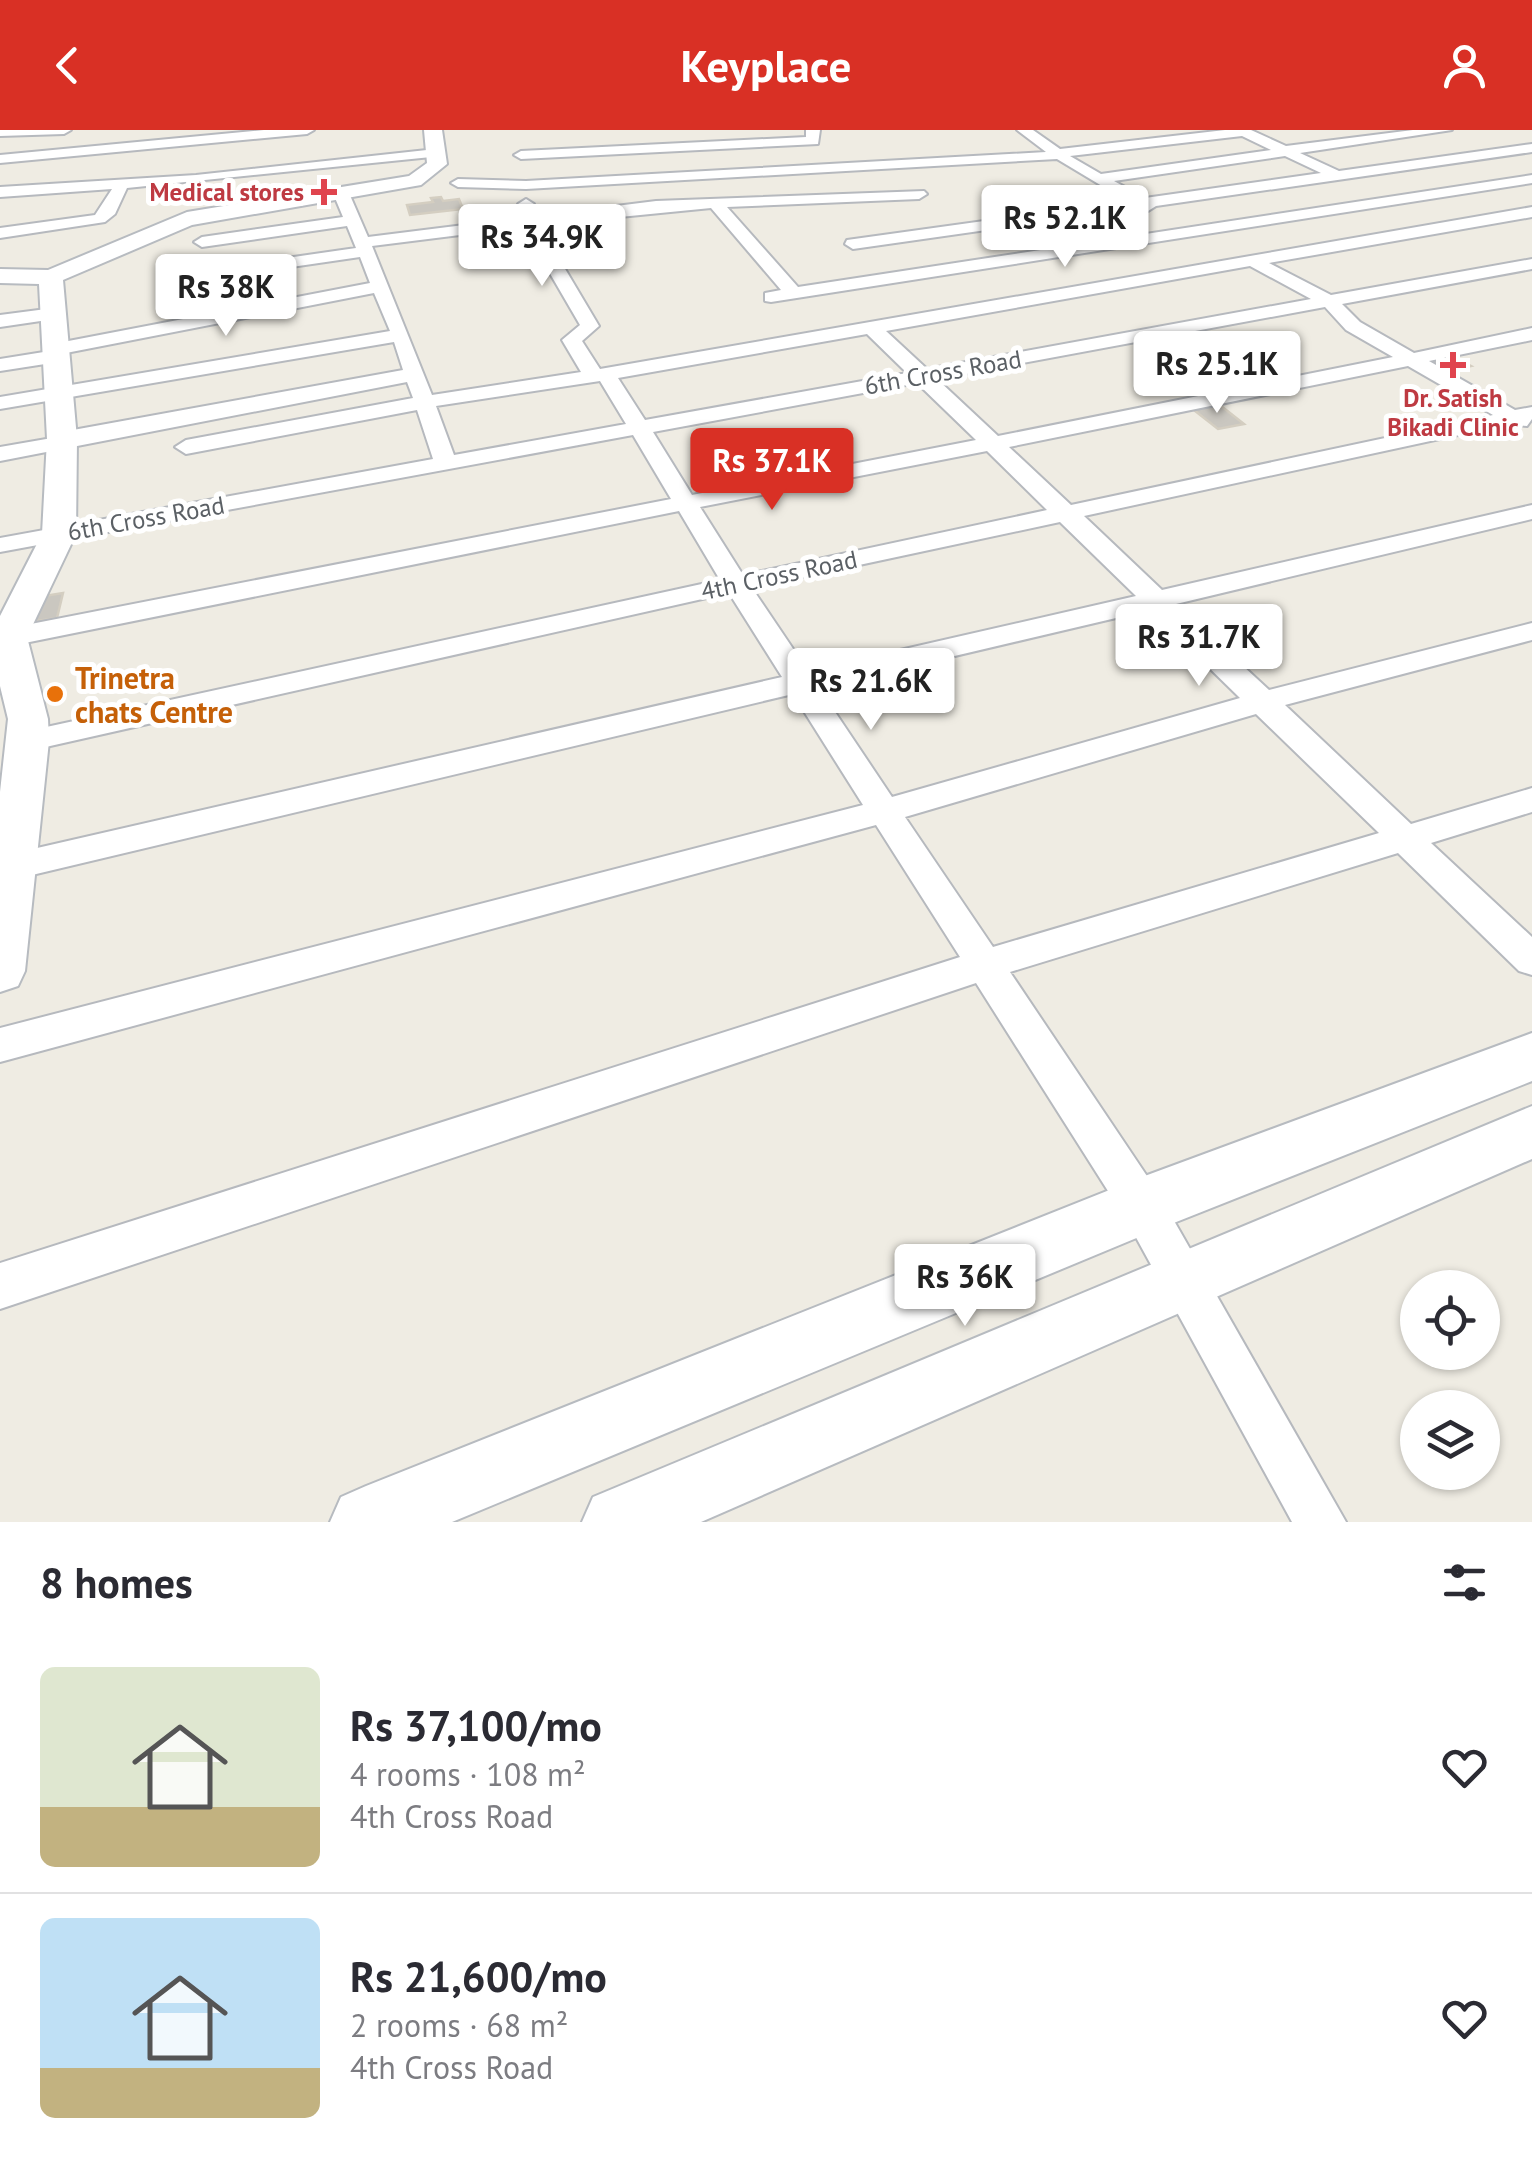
<!DOCTYPE html>
<meta charset="utf-8">
<style>
body{margin:0;font-family:"PT Sans",sans-serif;background:#f2f2f3;color:#2b2b33;height:100vh;display:flex;flex-direction:column;font-size:38px;white-space:nowrap}
*{box-sizing:border-box;margin:0}
p{font-size:32px;color:#7c7c81}
.icon{flex:none;width:55px;height:55px;fill:none;stroke:currentColor;stroke-width:2;stroke-linecap:round;stroke-linejoin:round}
.map{position:relative;height:1392px;overflow:hidden}
.drawer{display:flex;flex-direction:column;background:#fff;flex:1}
.drawer>*{flex:none}
.fabs{position:absolute;left:1400px;top:1140px;display:grid;gap:20px}
.fabs a{display:grid;place-items:center;width:100px;height:100px;border-radius:50%;background:#fff;box-shadow:0 2px 8px #0004;font-size:50px}
.price{position:absolute;translate:-50% -85px;padding:0 22px;border-radius:10px;background:#fff;color:#222;font-size:32px;line-height:65px;filter:drop-shadow(0 2px 5px #0008)}
.price::after{content:'';position:absolute;left:50%;top:60px;width:30px;height:22px;margin-left:-15px;background:inherit;clip-path:polygon(0 0,100% 0,50% 100%)}
.price.active{background:#d93025;color:#fff}
ul{padding:0;list-style:none}
li{display:flex;align-items:center;gap:30px;height:250px;padding:0 40px}
li+li{border-top:2px solid #e1e1e2}
li span{display:grid;place-items:center;flex:none;width:280px;height:200px;border-radius:15px;color:#555}
li>.icon{margin-inline-start:auto}
span .icon{width:120px;height:120px;fill:#fffc;stroke-width:1}
li b{font-size:42px}
h2{display:flex;justify-content:space-between;align-items:center;height:120px;padding:0 40px;font-size:42px}
header{display:flex;justify-content:space-between;align-items:center;height:130px;padding:0 40px;background:#d93025;color:#fff;font-size:45px;font-weight:700}
.map>svg:first-child{display:block}
</style>
<header><svg class="icon" aria-label="back" viewBox="0 0 24 24"><path d="M15 5l-7 7 7 7"/></svg>Keyplace<svg class="icon" aria-label="person" viewBox="0 0 24 24"><circle cx="12" cy="8" r="4"/><path d="M4 21q1-7 8-7t8 7"/></svg></header>
<div class="map">
<svg width="1532" height="1392" viewBox="0 0 1532 1392">
<rect width="100%" height="100%" fill="#efece3"/>
<!-- building -->
<g fill="#cac7c0" stroke="#d4cec1" stroke-width="2.5">
<polygon points="441,67 443,71 459,69 463,79 410,85 407,75 433,72 431,68"/>
<polygon points="1450,225 1471,236 1444,242 1423,231"/>
<polygon points="1216,272 1244,294 1218,299 1190,277"/>
<polygon points="63,463 57,488 24,493 31,468"/>
</g>
<g fill="none" stroke-linecap="round" stroke-linejoin="round">
<defs>
<g id="street">
<polygon points="0,0 71,0 64,4 0,6"/>
<polygon points="264,0 314,0 307,4 0,33 0,25"/>
<polygon points="806,0 820,0 818,14 521,29 514,25 521,21 806,7"/>
<path d="M1017,0H1033L1060,19L1225,0H1251L1286,16L1413,0H1452L1300,23L1339,41L1532,14V22L1156,76L1148,81L1140,78L853,119L845,114L847,110L1127,71L1057,29L526,59L458,57L451,53L458,49L526,51L1046,22ZM1242,6L1271,20L1101,44L1070,26ZM1285,26L1321,43L1145,68L1114,51Z"/>
<polygon points="436,19 441,20 441,26 127,58 115,84 105,92 0,108 0,98 95,85 112,59 0,67 0,57 196,45"/>
<path d="M1532,45V53L771,172L765,171V163L781,160L711,78L539,95L599,196L582,211L600,239L1532,77V87L1269,133L1331,165L1532,129V139L1342,174L1360,192L1414,223L1532,198V210L1429,231L1515,280L1532,277V289L1527,296L1509,294L1084,386L1162,460L1532,375V389L1176,474L1269,560L1532,493V510L1285,575L1411,694L1532,658V682L1431,713L1532,807V845L1519,841L1398,723L1010,842L1157,1061L1346,1392H1292L1127,1091L976,853L0,1179V1133L960,827L876,695L0,932V898L863,675L793,564L11,750L0,746V728L11,724L782,547L729,463L28,621L17,618L13,611L17,604L28,601L720,450L679,381L0,518V500L671,369L633,305L0,422V408L433,329L417,280L186,324L175,317L186,310L413,268L407,252L0,331V317L52,308L62,302L403,240L394,212L0,279V267L390,201L374,163L66,223L65,230L58,232L0,241V229L50,221L51,215L58,213L370,153L360,127L203,150L194,145L203,140L356,118L347,96L202,117L194,112L202,107L343,87L333,63L341,58L349,63L368,107L520,88L518,74L526,69L534,74L536,86L656,71L924,61L927,64L919,69L727,77L798,157ZM523,97L580,195L562,210L581,242L432,265L372,116ZM1250,136L1311,169L927,239L886,201ZM1325,177L1346,200L1393,227L998,306L937,249ZM867,204L907,243L645,290L618,248ZM1408,236L1493,285L1071,375L1009,317ZM600,251L626,294L454,325L436,276ZM917,253L976,310L692,365L653,302ZM987,321L1047,380L743,445L700,377ZM1060,392L1136,466L808,541L752,458ZM1150,480L1240,568L892,667L819,558ZM1256,584L1379,703L993,817L905,687Z"/>
<polygon points="54,178 63,184 61,188 0,197 0,185"/>
</g>
<g id="secondary">
<polygon points="424,0 442,0 447,34 421,55 192,95 63,150 77,309 76,404 27,507 48,589 49,611 25,841 18,856 0,862 0,662 8,589 0,556 0,486 42,404 47,309 39,154 0,153 0,139 48,140 187,82 409,46 427,33"/>
<polygon points="1532,903 1532,951 1151,1102 452,1392 330,1392 341,1367 366,1356 1142,1047"/>
<polygon points="1532,976 1532,1029 701,1392 582,1392 593,1367"/>
</g>
</defs>
<!-- street casing -->
<use href="#street" stroke="#b6b9be" stroke-width="4"/>
<!-- secondary casing -->
<use href="#secondary" stroke="#b7bbc0" stroke-width="4"/>
<!-- street -->
<use href="#street" fill="#fff" fill-rule="evenodd"/>
<!-- secondary -->
<use href="#secondary" fill="#fff" fill-rule="evenodd"/>
</g>
<!-- markers -->
<g fill="#e0444e" stroke="#fff" stroke-width="4">
<path d="M319 47h10v10h10v10h-10v10h-10v-10h-10v-10h10z"/>
<path d="M1448 220h10v10h10v10h-10v10h-10v-10h-10v-10h10z"/>
</g>
<circle fill="#e8710a" stroke="#fff" stroke-width="4" cx="55" cy="564" r="10"/>
<g text-anchor="middle" dominant-baseline="central" stroke-width="10" stroke-linejoin="round" paint-order="stroke">
<!-- far-health labels -->
<g font-size="25" font-weight="bold" fill="#be3a42" stroke="#fff" text-anchor="end">
<text x="304" y="62">Medical stores</text>
<text x="1453" y="268" text-anchor="middle">Dr. Satish<tspan x="1453" dy="29">Bikadi Clinic</tspan></text>
</g>
<!-- far-street labels -->
<g font-size="25" fill="#5b6065" stroke="#fff">
<text transform="translate(943 242) rotate(-10)">6th Cross Road</text>
<text transform="translate(146 388) rotate(-10)">6th Cross Road</text>
<text transform="translate(779 445) rotate(-12)">4th Cross Road</text>
</g>
<!-- food labels -->
<g font-size="30" font-weight="bold" fill="#c56008" stroke="#fff" text-anchor="start">
<text x="75" y="547">Trinetra<tspan x="75" dy="34">chats Centre</tspan></text>
</g>
</g>
</svg>
<div class="fabs">
<a><svg class="icon" aria-label="locate" viewBox="0 0 24 24"><circle cx="12" cy="12" r="6"/><path d="M12 2v4M12 18v4M2 12h4M18 12h4"/></svg></a>
<a><svg class="icon" aria-label="layers" viewBox="0 0 24 24"><path d="M12 4l9 5-9 5-9-5zM3 14l9 5 9-5"/></svg></a>
</div>
<b class="price" style="left:1065px;top:140px">Rs 52.1K</b>
<b class="price" style="left:542px;top:159px">Rs 34.9K</b>
<b class="price" style="left:226px;top:209px">Rs 38K</b>
<b class="price" style="left:1217px;top:286px">Rs 25.1K</b>
<b class="price active" style="left:772px;top:383px">Rs 37.1K</b>
<b class="price" style="left:1199px;top:559px">Rs 31.7K</b>
<b class="price" style="left:871px;top:603px">Rs 21.6K</b>
<b class="price" style="left:965px;top:1199px">Rs 36K</b>
</div>
<section class="drawer">
<h2>8 homes<svg class="icon" aria-label="filters" viewBox="0 0 24 24"><path d="M4 7h16M4 17h16"/><circle cx="9" cy="7" r="2"/><circle cx="15" cy="17" r="2"/></svg></h2>
<ul>
<li><span style="background:linear-gradient(#dfe7d0 70%,#c2b280 0)"><svg class="icon" aria-label="home" viewBox="0 0 24 24"><path d="M3 11l9-7 9 7M6 9v11h12V9"/></svg></span><div><b>Rs 37,100/mo</b><p>4 rooms · 108 m²</p><p>4th Cross Road</p></div><svg class="icon" aria-label="heart" viewBox="0 0 24 24"><path d="M12 20l-8-8c-3-5 5-10 8-4 3-6 11-1 8 4z"/></svg></li>
<li><span style="background:linear-gradient(#bfe0f5 75%,#c2b280 0)"><svg class="icon" aria-label="home" viewBox="0 0 24 24"><path d="M3 11l9-7 9 7M6 9v11h12V9"/></svg></span><div><b>Rs 21,600/mo</b><p>2 rooms · 68 m²</p><p>4th Cross Road</p></div><svg class="icon" aria-label="heart" viewBox="0 0 24 24"><path d="M12 20l-8-8c-3-5 5-10 8-4 3-6 11-1 8 4z"/></svg></li>
</ul>
</section>
